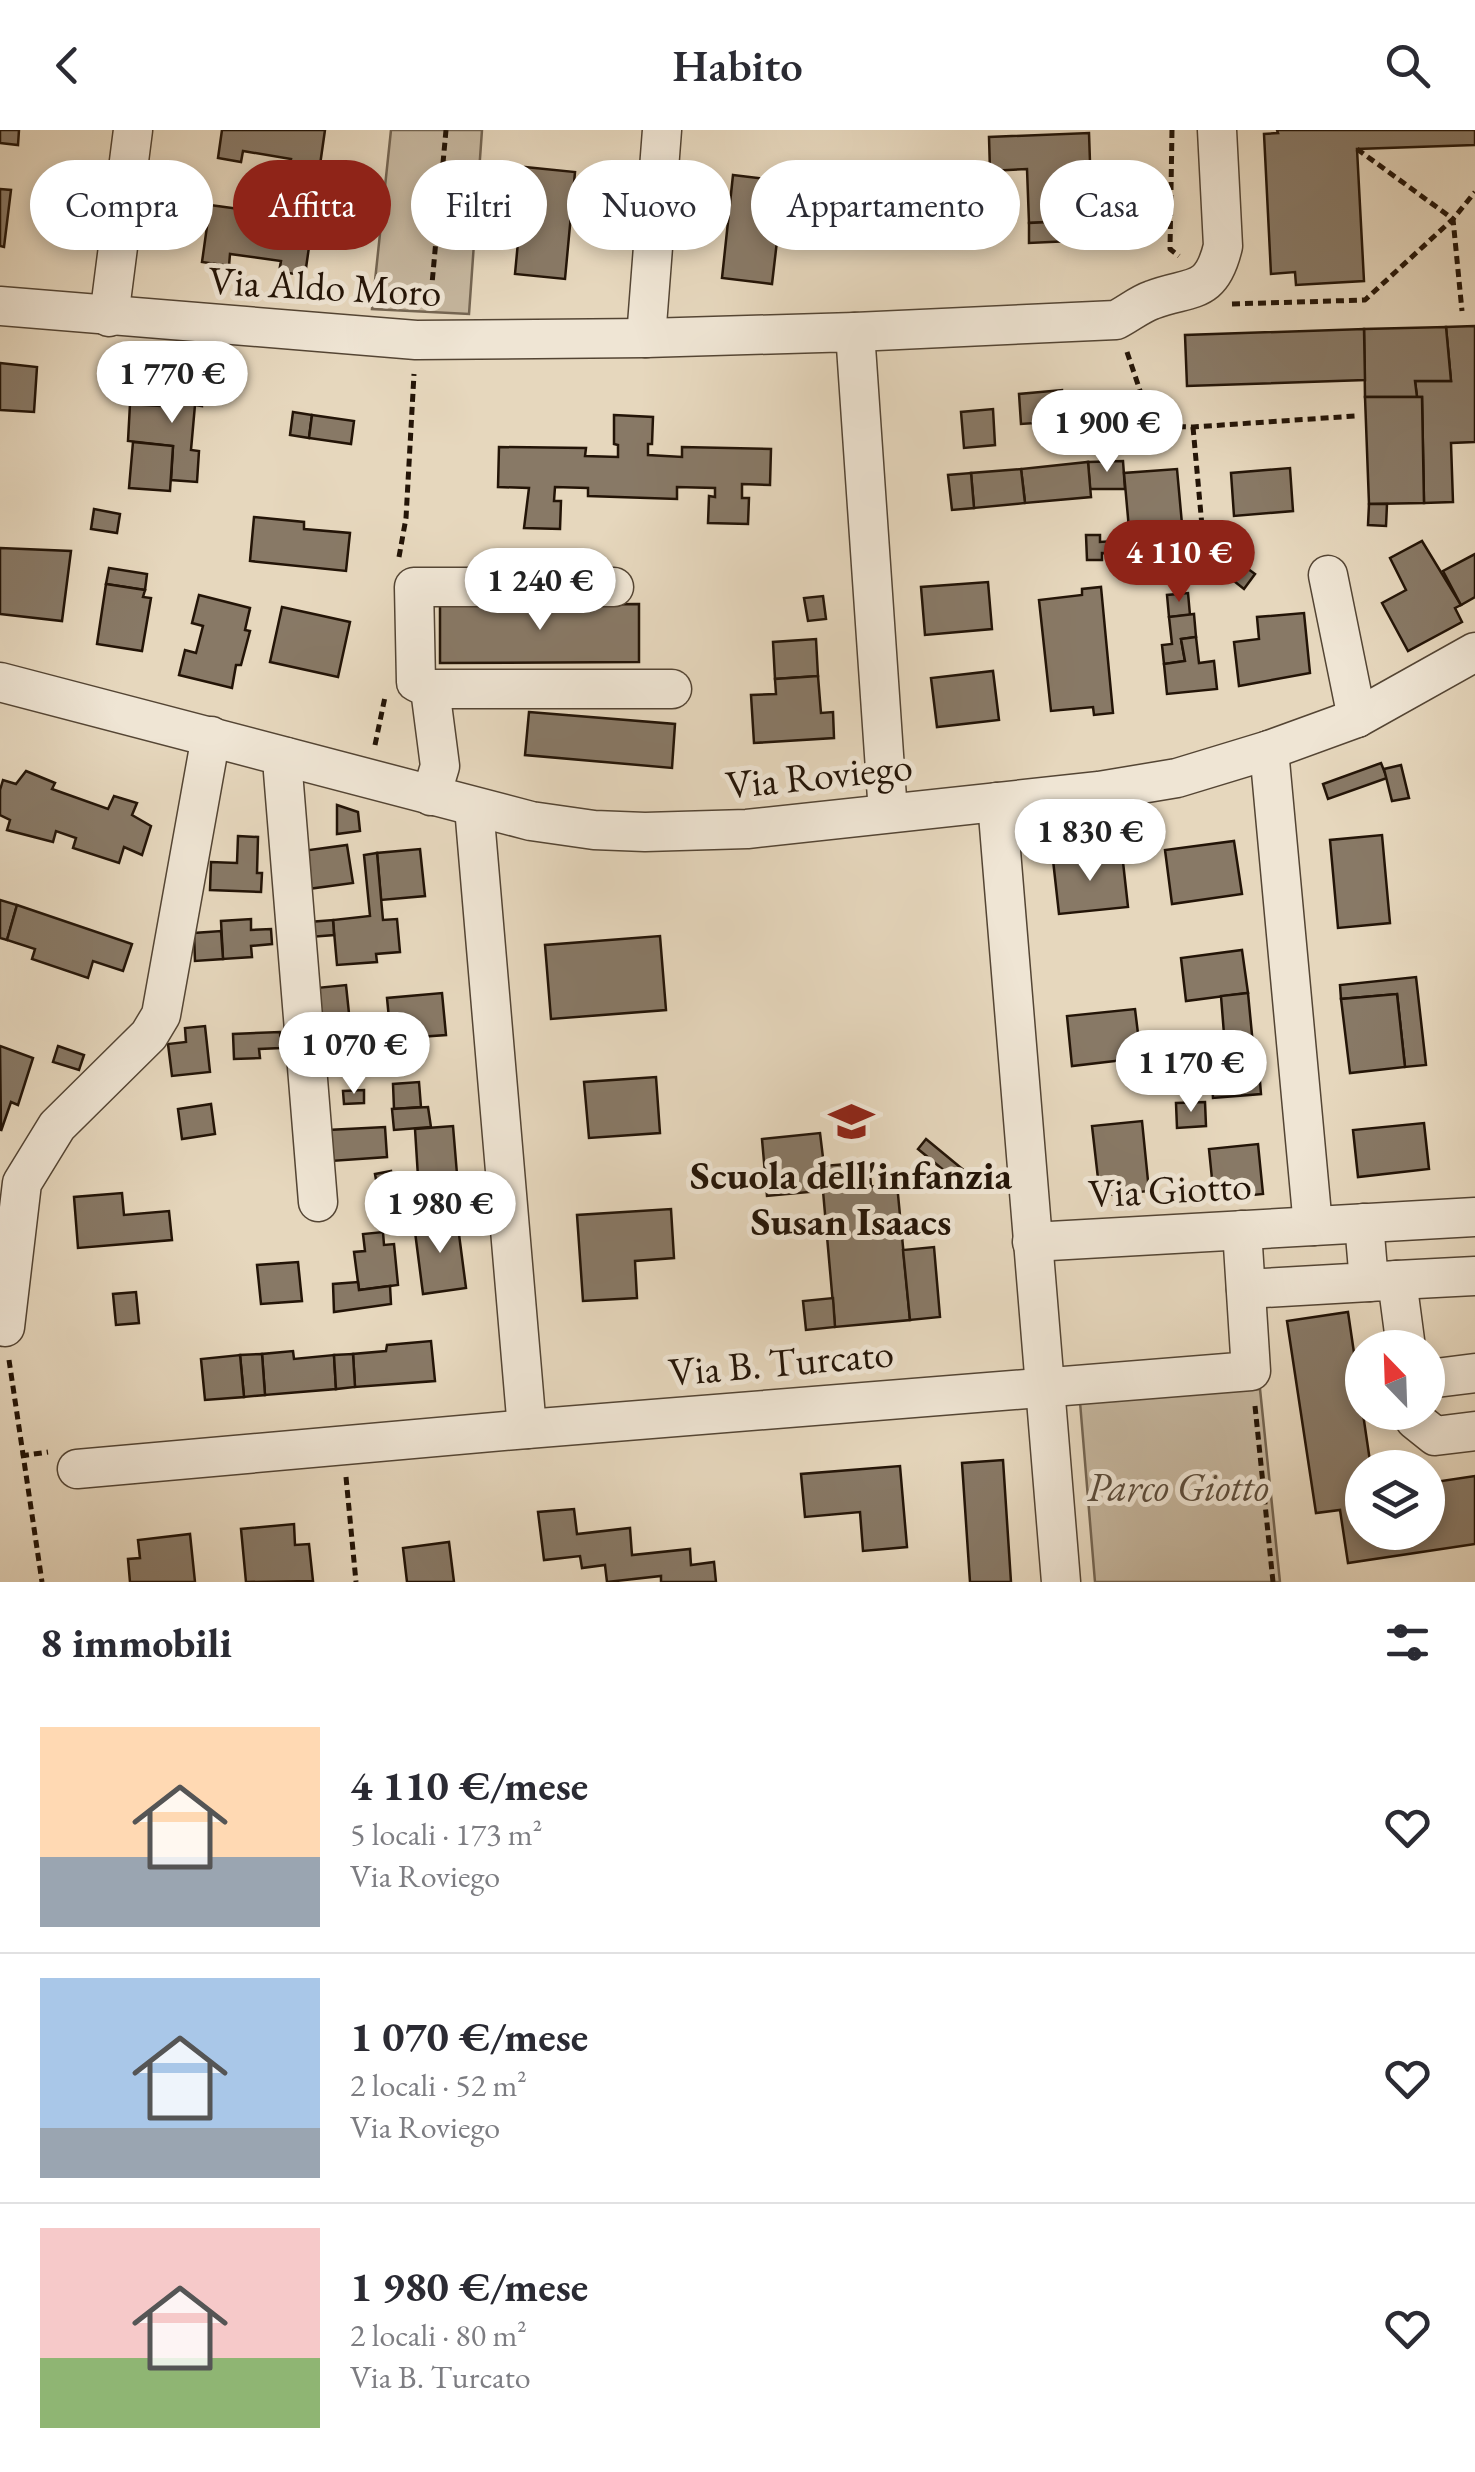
<!DOCTYPE html>
<html lang="it">
<meta charset="utf-8">
<style>
body{margin:0;font-family:"EB Garamond",serif;background:#f7f7f7;color:#2b2b33;height:100vh;display:flex;flex-direction:column;font-size:38px;white-space:nowrap}
*{box-sizing:border-box;margin:0}
p{font-size:32px;color:#7c7c81}
.icon{flex:none;width:55px;height:55px;fill:none;stroke:currentColor;stroke-width:2;stroke-linecap:round;stroke-linejoin:round}
.map{position:relative;height:1452px;overflow:hidden}
.side{display:flex;flex-direction:column;background:#fff;flex:1}
.side>*{flex:none}
.guide{position:absolute;left:30px;top:30px;width:1415px;height:90px;display:flex;gap:20px}
.needle{width:65px;rotate:337deg}
.fabs{position:absolute;left:1345px;top:1200px;display:grid;gap:20px}
.fabs a{display:grid;place-items:center;width:100px;height:100px;border-radius:50%;background:#fff;box-shadow:0 5px 15px #0003;font-size:50px}
.price{position:absolute;translate:-50% -85px;padding:0 22px;border-radius:35px;background:#fff;color:#222;font-size:32px;line-height:65px;filter:drop-shadow(0 2px 5px #0008)}
.price::after{content:'';position:absolute;left:50%;top:60px;width:30px;height:22px;margin-left:-15px;background:inherit;clip-path:polygon(0 0,100% 0,50% 100%)}
.price.selected{background:#8f2418;color:#fff}
ul{padding:0;list-style:none}
li{display:flex;align-items:center;gap:30px;height:250px;padding:0 40px}
li+li{border-top:2px solid #e1e1e2}
li span{display:grid;place-items:center;flex:none;width:280px;height:200px;border-radius:0px;color:#555}
li>.icon{margin-inline-start:auto}
span .icon{width:120px;height:120px;fill:#fffc;stroke-width:1}
li b{font-size:42px}
h2{display:flex;justify-content:space-between;align-items:center;height:120px;padding:0 40px;font-size:42px}
.tag{padding:0 35px;border-radius:45px;background:#fff;box-shadow:0 5px 15px #0003;font-size:35px;line-height:90px}
.tag.selected{background:#8f2418;color:#fff}
header{display:flex;justify-content:space-between;align-items:center;height:130px;padding:0 40px;background:#fff;font-size:45px;font-weight:600}
.map>svg:first-child{display:block}
</style>
<header><svg class="icon" aria-label="back" viewBox="0 0 24 24"><path d="M15 5l-7 7 7 7"/></svg>Habito<svg class="icon" aria-label="search" viewBox="0 0 24 24"><circle cx="10" cy="10" r="6"/><path d="M15 15l6 6"/></svg></header>
<div class="map">
<svg width="1475" height="1452" viewBox="0 0 1475 1452">
<rect width="100%" height="100%" fill="#e6d7bd"/>
<filter id="stains"><feTurbulence type="fractalNoise" baseFrequency=".002" numOctaves="4"/><feColorMatrix values="0 0 0 0 .2 0 0 0 0 .09 0 0 0 0 .02 0 0 0 .5 -.17"/></filter>
<radialGradient id="worn" r=".72"><stop offset=".6" stop-color="#630" stop-opacity="0"/><stop offset="1" stop-color="#630" stop-opacity=".3"/></radialGradient>
<!-- green -->
<g fill="#c5b69e" stroke="#746552" stroke-width="2.5">
<polygon points="391,0 482,0 469,184 372,179"/>
<polygon points="1260,1259 1280,1452 1095,1452 1080,1272"/>
</g>
<!-- building -->
<g fill="#887966" stroke="#231407" stroke-width="2.5">
<polygon points="0,0 19,0 18,15 0,13"/>
<polygon points="222,0 325,0 319,42 289,38 291,29 243,21 241,32 218,28"/>
<polygon points="1277,0 1475,0 1475,15 1357,19 1364,151 1296,155 1295,142 1271,144 1264,4 1278,3"/>
<polygon points="1089,3 1092,90 1029,93 1027,39 990,41 989,7"/>
<polygon points="827,33 844,35 844,49 826,49"/>
<polygon points="525,37 575,42 565,149 515,144"/>
<polygon points="1125,44 1128,101 1093,102 1090,45"/>
<polygon points="733,45 784,51 772,154 722,148"/>
<polygon points="0,59 11,60 4,117 0,116"/>
<polygon points="210,75 313,89 305,145 279,142 281,131 230,124 229,136 202,132"/>
<polygon points="1092,90 1093,110 1029,113 1029,93"/>
<polygon points="1475,196 1475,312 1451,313 1453,372 1424,373 1422,267 1417,267 1415,251 1451,251 1446,197"/>
<polygon points="1446,197 1451,251 1415,251 1417,267 1365,267 1364,199"/>
<polygon points="1364,199 1365,250 1187,256 1185,205"/>
<polygon points="137,230 178,234 176,277 133,275"/>
<polygon points="0,233 37,237 34,282 0,280"/>
<polygon points="177,242 205,244 202,276 195,275 191,320 199,321 197,352 171,350 173,316 128,311 130,274 176,277"/>
<polygon points="1062,260 1064,291 1021,294 1019,264"/>
<polygon points="1365,267 1422,267 1424,373 1369,374"/>
<polygon points="993,279 995,315 964,318 961,282"/>
<polygon points="293,282 312,285 309,308 290,305"/>
<polygon points="312,285 354,291 351,314 309,308"/>
<polygon points="614,285 653,287 652,314 648,314 648,325 682,327 682,317 771,319 770,355 742,354 742,368 749,368 748,394 708,393 709,366 715,367 715,358 677,357 677,369 588,366 588,358 555,357 554,371 561,371 560,399 524,398 529,358 498,357 499,317 586,318 585,326 618,327 618,315 614,314"/>
<polygon points="133,312 173,316 170,361 129,358"/>
<polygon points="1123,331 1125,359 1090,359 1088,332"/>
<polygon points="1088,332 1091,367 1025,373 1021,339"/>
<polygon points="1290,338 1293,381 1234,386 1231,343"/>
<polygon points="1021,339 1025,373 974,378 971,343"/>
<polygon points="1177,339 1183,405 1130,410 1124,343"/>
<polygon points="971,343 974,378 952,380 948,345"/>
<polygon points="1369,374 1387,374 1386,396 1368,395"/>
<polygon points="94,379 120,384 117,403 91,399"/>
<polygon points="254,387 304,392 304,399 350,403 346,441 250,431"/>
<polygon points="1086,405 1100,405 1100,412 1130,410 1131,424 1102,423 1102,430 1087,430"/>
<polygon points="1183,405 1184,419 1131,424 1130,410"/>
<polygon points="1422,411 1461,475 1455,478 1462,492 1408,521 1382,473 1406,460 1390,428"/>
<polygon points="0,418 71,421 62,491 0,484"/>
<polygon points="1475,424 1475,467 1461,475 1443,441"/>
<polygon points="1240,433 1255,444 1244,459 1229,447"/>
<polygon points="109,438 147,444 145,460 106,454"/>
<polygon points="988,452 992,499 925,505 921,457"/>
<polygon points="106,454 145,460 143,467 151,468 142,521 97,514"/>
<polygon points="1101,457 1113,583 1094,585 1093,577 1051,581 1039,470 1082,465 1082,459"/>
<polygon points="1188,463 1190,485 1169,487 1167,465"/>
<polygon points="199,465 250,478 245,500 250,501 241,535 236,535 232,558 179,545 185,520 196,523 203,496 192,493"/>
<polygon points="823,466 826,489 808,491 804,468"/>
<polygon points="639,474 639,532 440,533 440,475"/>
<polygon points="282,477 350,492 338,547 270,532"/>
<polygon points="1304,483 1310,543 1239,556 1234,512 1259,509 1257,487"/>
<polygon points="1194,484 1196,507 1181,509 1185,531 1164,534 1162,515 1172,514 1169,487"/>
<polygon points="1196,507 1199,533 1214,531 1217,559 1167,564 1164,534 1185,531 1181,509"/>
<polygon points="816,509 818,546 775,549 773,512"/>
<polygon points="993,541 999,590 937,597 931,548"/>
<polygon points="818,546 821,583 833,582 834,608 754,613 751,565 776,564 775,549"/>
<polygon points="529,582 675,594 672,638 525,625"/>
<polygon points="1381,633 1387,648 1328,669 1323,654"/>
<polygon points="1401,635 1409,668 1392,671 1384,639"/>
<polygon points="26,641 55,653 52,659 108,679 114,666 137,673 132,685 151,696 142,725 124,717 119,733 73,718 76,708 56,701 53,712 7,700 10,690 0,685 0,660 3,650 16,654"/>
<polygon points="337,675 358,682 360,701 337,704"/>
<polygon points="1382,705 1390,793 1338,798 1330,710"/>
<polygon points="238,706 258,707 257,743 262,743 261,762 210,760 211,732 237,733"/>
<polygon points="1234,711 1242,764 1172,774 1165,720"/>
<polygon points="347,715 353,753 308,759 302,721"/>
<polygon points="420,719 425,766 381,770 377,723"/>
<polygon points="377,723 383,790 397,789 400,822 376,824 377,832 337,835 333,790 370,786 364,725"/>
<polygon points="1122,723 1128,777 1059,784 1053,730"/>
<polygon points="0,770 17,775 7,810 0,808"/>
<polygon points="17,775 132,814 123,841 93,831 88,848 32,829 35,819 7,810"/>
<polygon points="251,789 251,800 271,799 272,814 251,816 252,827 223,829 221,791"/>
<polygon points="333,790 334,805 310,807 309,792"/>
<polygon points="221,801 223,829 195,831 194,803"/>
<polygon points="660,806 666,880 551,889 545,815"/>
<polygon points="1242,820 1248,863 1186,871 1181,828"/>
<polygon points="1416,847 1426,935 1405,937 1397,864 1341,869 1340,855"/>
<polygon points="346,855 352,912 321,915 316,858"/>
<polygon points="442,863 446,905 391,909 387,868"/>
<polygon points="1248,863 1253,915 1225,917 1221,866"/>
<polygon points="1397,864 1405,937 1350,943 1341,869"/>
<polygon points="1135,879 1141,928 1072,936 1067,886"/>
<polygon points="205,896 210,942 172,946 168,914 186,912 185,898"/>
<polygon points="280,902 281,918 259,919 260,928 234,929 233,904"/>
<polygon points="1257,915 1261,964 1213,968 1210,918"/>
<polygon points="0,916 33,928 18,975 11,972 1,1001"/>
<polygon points="58,916 84,925 79,940 53,932"/>
<polygon points="656,947 660,1003 589,1008 584,952"/>
<polygon points="419,952 421,977 394,979 393,954"/>
<polygon points="364,960 364,973 344,974 343,961"/>
<polygon points="1205,972 1206,996 1177,998 1176,973"/>
<polygon points="211,974 215,1004 182,1009 178,979"/>
<polygon points="428,977 431,997 394,1000 392,979"/>
<polygon points="1142,991 1149,1061 1100,1066 1092,996"/>
<polygon points="1424,993 1429,1039 1358,1047 1353,1000"/>
<polygon points="453,996 457,1044 418,1047 415,999"/>
<polygon points="385,997 387,1027 331,1031 328,1000"/>
<polygon points="820,1003 824,1036 869,1032 871,1056 767,1066 762,1009"/>
<polygon points="926,1009 972,1047 964,1057 918,1019"/>
<polygon points="1258,1014 1263,1064 1214,1069 1209,1019"/>
<polygon points="391,1041 395,1070 380,1072 375,1044"/>
<polygon points="897,1054 910,1190 835,1197 823,1061"/>
<polygon points="122,1063 124,1085 169,1081 172,1110 78,1118 74,1067"/>
<polygon points="671,1079 674,1128 635,1131 637,1168 583,1171 577,1085"/>
<polygon points="457,1089 466,1158 423,1164 414,1094"/>
<polygon points="383,1102 384,1115 394,1114 398,1155 359,1160 354,1122 365,1121 363,1104"/>
<polygon points="934,1117 940,1187 910,1190 903,1120"/>
<polygon points="298,1132 302,1171 261,1174 257,1135"/>
<polygon points="358,1152 359,1160 390,1156 391,1174 334,1182 333,1154"/>
<polygon points="136,1162 139,1193 116,1195 113,1164"/>
<polygon points="833,1168 835,1197 806,1200 803,1171"/>
<polygon points="1348,1182 1371,1338 1362,1338 1362,1402 1428,1402 1428,1353 1475,1346 1475,1414 1348,1433 1340,1380 1316,1383 1287,1191"/>
<polygon points="431,1211 435,1251 355,1257 353,1224 386,1221 387,1215"/>
<polygon points="293,1221 294,1229 334,1225 336,1259 265,1265 262,1224"/>
<polygon points="262,1224 265,1265 244,1267 240,1225"/>
<polygon points="353,1224 355,1257 336,1259 334,1225"/>
<polygon points="240,1225 244,1267 205,1270 201,1229"/>
<polygon points="1003,1330 1011,1452 970,1452 962,1333"/>
<polygon points="900,1336 907,1417 863,1421 860,1382 805,1387 801,1344"/>
<polygon points="574,1379 577,1404 630,1398 632,1425 690,1419 691,1435 714,1432 716,1452 661,1452 661,1446 607,1452 605,1435 582,1438 580,1426 544,1430 538,1382"/>
<polygon points="294,1394 295,1415 309,1414 313,1451 246,1452 241,1399"/>
<polygon points="190,1404 195,1452 130,1452 128,1429 140,1428 138,1410"/>
<polygon points="449,1412 454,1452 407,1452 403,1418"/>
</g>
<g fill="none" stroke-linecap="round" stroke-linejoin="round">
<defs>
<g id="minor">
<polyline points="0,176 416,210 646,208 855,202 888,683"/>
<polyline points="109,187 133,0"/>
<path d="M855,202L1116,190C1128,184 1140,174 1152,170C1190,155 1211,167 1223,116L1217,0"/>
<polyline points="646,208 662,0"/>
<polyline points="1328,445 1357,588"/>
<polyline points="0,552 531,691 594,700 645,702 747,699 1099,661 1177,648 1269,620 1357,588 1475,522"/>
<polyline points="430,559 672,559"/>
<polyline points="1269,620 1313,1096"/>
<polyline points="286,627 283,642 318,1072"/>
<polyline points="431,666 440,636 430,559 416,552 414,457 614,457"/>
<polyline points="997,672 1061,1452"/>
<polyline points="474,677 527,1299"/>
<polyline points="1032,1112 1475,1087"/>
<polyline points="1397,1150 1475,1146"/>
<polyline points="1369,1152 1397,1150 1406,1218"/>
<polyline points="1246,1159 1369,1152 1364,1093"/>
<polyline points="5,1197 22,1053 57,996 149,905 161,885 211,606"/>
<polyline points="1428,1249 1475,1243"/>
<polyline points="1414,1282 1415,1290 1435,1306 1475,1301"/>
<polyline points="77,1339 527,1299 1251,1241 1242,1100"/>
</g>
</defs>
<!-- minor casing -->
<use href="#minor" stroke="#544534" stroke-width="41"/>
<!-- path -->
<g stroke="#231407" stroke-width="5" stroke-dasharray="8 5" stroke-linecap="butt">
<polyline points="1172,0 1170,119 1179,126"/>
<polyline points="1357,19 1453,89 1462,181"/>
<polyline points="1232,174 1365,170 1453,89 1475,62"/>
<polyline points="430,176 446,0"/>
<polyline points="1127,222 1152,296 1193,297 1355,286"/>
<polyline points="1193,297 1204,418"/>
<polyline points="399,427 406,388 414,244"/>
<polyline points="375,615 385,567"/>
<polyline points="9,1230 42,1452"/>
<polyline points="1255,1276 1273,1452"/>
<polyline points="21,1326 48,1322"/>
<polyline points="346,1347 356,1452"/>
</g>
<!-- minor -->
<use href="#minor" stroke="#efe5d4" stroke-width="38"/>
</g>
<!-- icons -->
<defs>
<symbol id="school-bare" viewBox="-9 -9 18 18"><path d="M0-5L7-2L0 1L-7-2ZM-4 1L0 2.5L4 1V4Q0 6-4 4Z" fill="#8f2418" stroke="#efe5d4" stroke-width="2.5" paint-order="stroke"/></symbol>
</defs>
<g fill-rule="evenodd">
<use href="#school-bare" x="820" y="960" width="63" height="63"/>
</g>
<g text-anchor="middle" dominant-baseline="central" stroke-width="10" stroke-linejoin="round" paint-order="stroke">
<!-- street labels -->
<g font-size="40" fill="#231407" stroke="#efe5d4">
<text transform="translate(325 156) rotate(3)">Via Aldo Moro</text>
<text transform="translate(819 645) rotate(-6)">Via Roviego</text>
<text transform="translate(1170 1059) rotate(-3)">Via Giotto</text>
<text transform="translate(781 1232) rotate(-5)">Via B. Turcato</text>
</g>
<!-- poi labels -->
<g font-size="40" font-weight="bold" fill="#231407" stroke="#efe5d4">
<text x="851" y="1045">Scuola dell'infanzia<tspan x="851" dy="46">Susan Isaacs</tspan></text>
</g>
<!-- park labels -->
<g font-size="40" font-style="italic" fill="#5c4d3c" stroke="#efe5d4">
<text x="1178" y="1357">Parco Giotto</text>
</g>
</g>
<rect width="100%" height="100%" filter="url(#stains)"/>
<rect width="100%" height="100%" fill="url(#worn)"/>
</svg>
<div class="fabs">
<a><svg class="needle" viewBox="-14 -14 28 28"><path d="M0-13l5 13h-10z" fill="#e53935"/><path d="M0 13l5-13h-10z" fill="#7c7c81"/></svg></a>
<a><svg class="icon" aria-label="layers" viewBox="0 0 24 24"><path d="M12 4l9 5-9 5-9-5zM3 14l9 5 9-5"/></svg></a>
</div>
<b class="price" style="left:172px;top:296px">1 770 €</b>
<b class="price" style="left:1107px;top:345px">1 900 €</b>
<b class="price selected" style="left:1179px;top:475px">4 110 €</b>
<b class="price" style="left:540px;top:503px">1 240 €</b>
<b class="price" style="left:1090px;top:754px">1 830 €</b>
<b class="price" style="left:354px;top:967px">1 070 €</b>
<b class="price" style="left:1191px;top:985px">1 170 €</b>
<b class="price" style="left:440px;top:1126px">1 980 €</b>
<div class="guide">
<a class="tag">Compra</a>
<a class="tag selected">Affitta</a>
<a class="tag">Filtri</a>
<a class="tag">Nuovo</a>
<a class="tag">Appartamento</a>
<a class="tag">Casa</a>
</div>
</div>
<section class="side">
<h2>8 immobili<svg class="icon" aria-label="filters" viewBox="0 0 24 24"><path d="M4 7h16M4 17h16"/><circle cx="9" cy="7" r="2"/><circle cx="15" cy="17" r="2"/></svg></h2>
<ul>
<li><span style="background:linear-gradient(#ffd9b3 65%,#9aa5b1 0)"><svg class="icon" aria-label="home" viewBox="0 0 24 24"><path d="M3 11l9-7 9 7M6 9v11h12V9"/></svg></span><div><b>4 110 €/mese</b><p>5 locali · 173 m²</p><p>Via Roviego</p></div><svg class="icon" aria-label="heart" viewBox="0 0 24 24"><path d="M12 20l-8-8c-3-5 5-10 8-4 3-6 11-1 8 4z"/></svg></li>
<li><span style="background:linear-gradient(#a9c7e8 75%,#9aa5b1 0)"><svg class="icon" aria-label="home" viewBox="0 0 24 24"><path d="M3 11l9-7 9 7M6 9v11h12V9"/></svg></span><div><b>1 070 €/mese</b><p>2 locali · 52 m²</p><p>Via Roviego</p></div><svg class="icon" aria-label="heart" viewBox="0 0 24 24"><path d="M12 20l-8-8c-3-5 5-10 8-4 3-6 11-1 8 4z"/></svg></li>
<li><span style="background:linear-gradient(#f6c9c9 65%,#8fb573 0)"><svg class="icon" aria-label="home" viewBox="0 0 24 24"><path d="M3 11l9-7 9 7M6 9v11h12V9"/></svg></span><div><b>1 980 €/mese</b><p>2 locali · 80 m²</p><p>Via B. Turcato</p></div><svg class="icon" aria-label="heart" viewBox="0 0 24 24"><path d="M12 20l-8-8c-3-5 5-10 8-4 3-6 11-1 8 4z"/></svg></li>
</ul>
</section>
